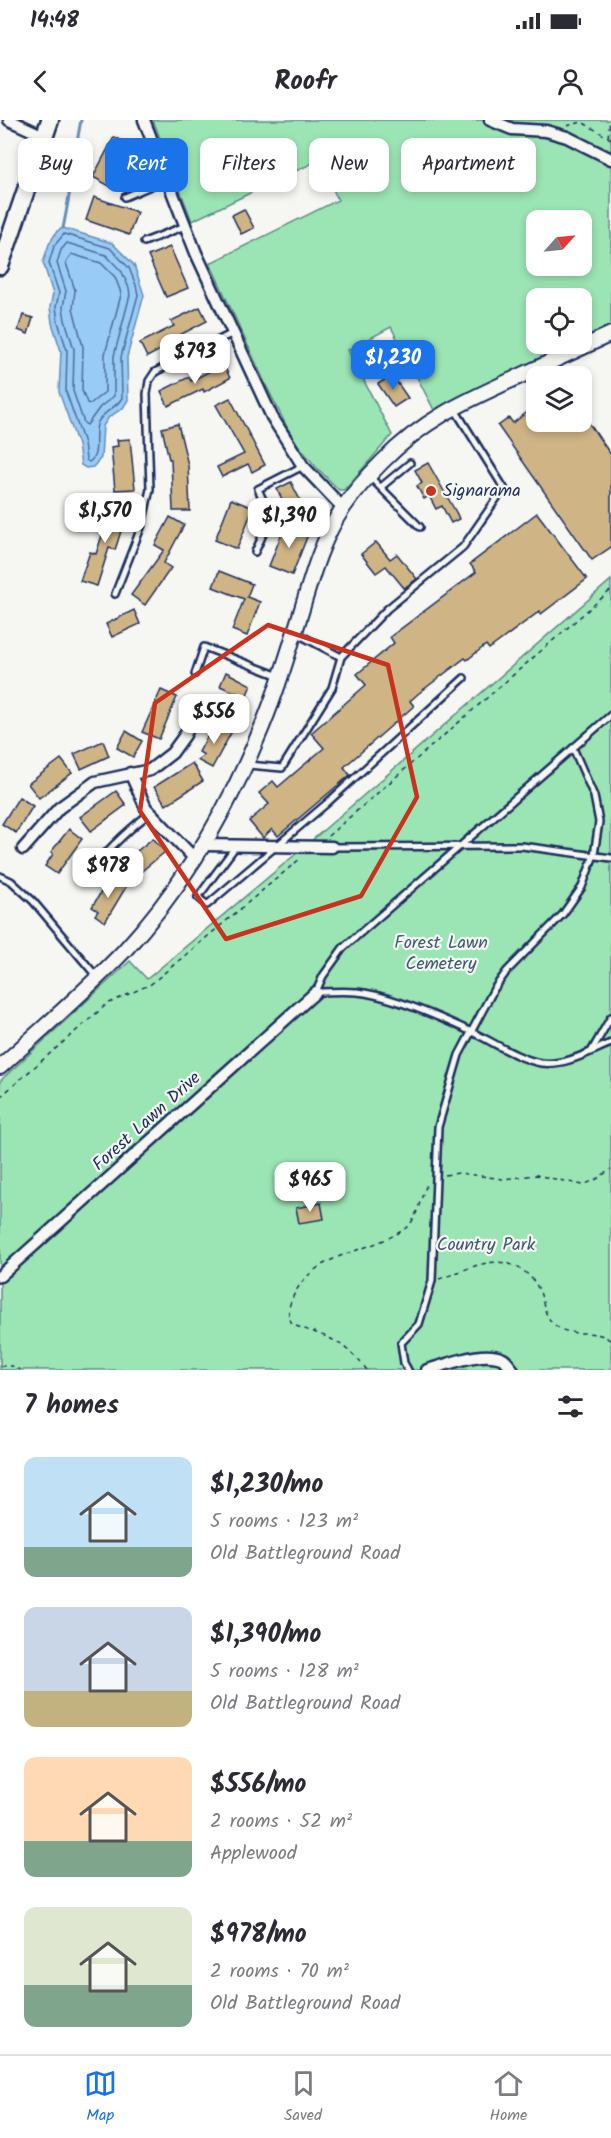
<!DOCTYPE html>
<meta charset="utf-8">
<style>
body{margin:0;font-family:Kalam,sans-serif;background:#f7f7f7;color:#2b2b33;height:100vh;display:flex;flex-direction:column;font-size:22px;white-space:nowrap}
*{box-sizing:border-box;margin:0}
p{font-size:20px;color:#7c7c81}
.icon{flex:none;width:33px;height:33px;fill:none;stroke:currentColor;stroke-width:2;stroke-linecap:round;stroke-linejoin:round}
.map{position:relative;height:1250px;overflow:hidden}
.panel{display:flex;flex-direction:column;background:#fff;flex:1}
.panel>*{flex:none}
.top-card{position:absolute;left:18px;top:18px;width:576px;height:54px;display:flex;gap:12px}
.needle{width:39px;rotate:63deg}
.tools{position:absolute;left:526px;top:90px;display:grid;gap:12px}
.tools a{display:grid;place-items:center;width:66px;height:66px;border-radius:12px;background:#fff;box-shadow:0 3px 9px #0003;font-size:30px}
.price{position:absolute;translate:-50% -51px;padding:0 14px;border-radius:12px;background:#fff;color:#222;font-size:20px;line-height:39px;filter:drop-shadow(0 2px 3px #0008)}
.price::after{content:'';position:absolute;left:50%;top:36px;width:18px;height:14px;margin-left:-9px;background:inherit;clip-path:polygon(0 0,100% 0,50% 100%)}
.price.on{background:#1a73e8;color:#fff}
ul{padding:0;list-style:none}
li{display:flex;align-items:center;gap:18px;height:150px;padding:0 24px}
li span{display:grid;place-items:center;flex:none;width:168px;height:120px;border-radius:12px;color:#555}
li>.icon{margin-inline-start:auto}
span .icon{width:72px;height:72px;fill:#fffc;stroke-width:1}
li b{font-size:26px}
h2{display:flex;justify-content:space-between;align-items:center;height:72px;padding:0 24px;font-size:26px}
.pill{padding:0 21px;border-radius:12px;background:#fff;box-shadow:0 3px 9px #0003;font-size:21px;line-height:54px}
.pill.on{background:#1a73e8;color:#fff}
.status{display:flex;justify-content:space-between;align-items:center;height:42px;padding:0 30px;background:#fff;direction:ltr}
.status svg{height:16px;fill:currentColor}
header{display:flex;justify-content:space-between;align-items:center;height:78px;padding:0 24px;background:#fff;font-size:27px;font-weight:700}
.dock{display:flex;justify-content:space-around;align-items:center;height:84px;border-top:2px solid #e1e1e2;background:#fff;font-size:16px;color:#7c7c81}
.dock a{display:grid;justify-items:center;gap:3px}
.dock .on{color:#1a73e8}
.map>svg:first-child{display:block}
</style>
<div class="status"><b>14:48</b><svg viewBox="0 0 49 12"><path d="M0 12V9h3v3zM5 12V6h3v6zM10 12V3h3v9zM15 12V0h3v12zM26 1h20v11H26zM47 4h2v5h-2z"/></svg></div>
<header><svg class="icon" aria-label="back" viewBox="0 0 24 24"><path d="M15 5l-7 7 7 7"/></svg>Roofr<svg class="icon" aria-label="person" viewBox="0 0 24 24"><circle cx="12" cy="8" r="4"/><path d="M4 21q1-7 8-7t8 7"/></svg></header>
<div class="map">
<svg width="611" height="1250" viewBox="0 0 611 1250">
<rect width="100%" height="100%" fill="#f6f6f2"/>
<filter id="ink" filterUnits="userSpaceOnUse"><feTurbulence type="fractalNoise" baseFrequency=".0167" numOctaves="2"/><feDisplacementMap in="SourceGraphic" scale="12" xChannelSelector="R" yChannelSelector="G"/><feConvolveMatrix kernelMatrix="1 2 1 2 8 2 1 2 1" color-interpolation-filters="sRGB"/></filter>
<g filter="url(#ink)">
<!-- green -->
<g fill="#9be4b3" stroke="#5b8a88" stroke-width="1.5" fill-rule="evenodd">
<path d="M153,0H611V205L582,219V178H537V224H573L434,290L391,207L348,230L392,315L344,370H339L316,347L298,325L288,309L267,267L210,143L338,80L319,40L192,101ZM537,100H582V146H537Z"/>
<polygon points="611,460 611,1250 0,1250 0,961 130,841 147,859 303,728"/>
</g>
<!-- water -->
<polygon fill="#98cbf5" stroke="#668db9" stroke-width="1.5" points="63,108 112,123 134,145 144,175 127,237 128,280 123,288 109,297 103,306 101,338 93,347 86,348 81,345 78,325 59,272 61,231 52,203 50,187 53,174 43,142 49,124 57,111"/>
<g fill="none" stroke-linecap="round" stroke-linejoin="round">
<!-- shore -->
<g stroke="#4d6d9a" stroke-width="1.5">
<path d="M64,114L110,128L129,148L136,165L138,175L121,237L122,278C116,288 104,291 98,302C92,314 101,335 89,342L86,340L84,323L66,272L67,230L58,202L56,187L59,173L49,143L54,126Z"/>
<polygon points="67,123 106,135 122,152 129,168 130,175 114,236 114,276 100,287 87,305 84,303 73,271 74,229 65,200 63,187 66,171 57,143 61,130"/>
<polygon points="71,134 101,143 115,157 120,170 121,175 105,234 105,272 90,284 87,283 82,270 83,227 73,188 75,170 66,143"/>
</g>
<!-- stream -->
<path stroke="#668db9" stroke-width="3" d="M63,108C71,72 74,36 81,0"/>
</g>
<!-- building -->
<g fill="#cfb485" stroke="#1b2f5e" stroke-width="1.5">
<polygon points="114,17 135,28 113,68 93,57"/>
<polygon points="94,77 137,92 129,115 86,100"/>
<polygon points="244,89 254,108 241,114 232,95"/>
<polygon points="170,127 188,168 166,177 148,136"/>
<polygon points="200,187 207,201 172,219 174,223 147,237 140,223 174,206 171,201"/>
<polygon points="23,195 33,198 28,214 18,210"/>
<polygon points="223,244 230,258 204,272 203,269 168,286 161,271 189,257 191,261"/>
<polygon points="392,255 408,278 394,287 378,264"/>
<polygon points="230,278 265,345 252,352 248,344 222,357 217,347 244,334 216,285"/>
<polygon points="530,290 537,302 582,302 582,293 611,335 611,427 592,440 498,306 509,298 513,303"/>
<polygon points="178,304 188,345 190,391 173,391 171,339 169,339 162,308"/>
<polygon points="130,319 135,369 115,370 111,327 118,326 117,320"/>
<polygon points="428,343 457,394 459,399 451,403 442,386 436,389 429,376 424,379 417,366 422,363 415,350"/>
<polygon points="291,362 305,390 291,397 277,369"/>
<polygon points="231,379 253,388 237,429 215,420"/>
<polygon points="113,381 129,386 115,430 109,428 97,466 80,461 90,432 96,434"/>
<polygon points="537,393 587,459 541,494 540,491 489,529 486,525 467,540 465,538 419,573 410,581 414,586 344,647 350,655 278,716 272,709 263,718 249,701 269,684 259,673 273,661 278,667 324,628 311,613 366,565 357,554 394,523 390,517 476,452 470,444"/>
<polygon points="170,397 184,405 164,443 171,448 145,485 131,475 164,430 155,425"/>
<polygon points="286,403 309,412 292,455 269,446"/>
<polygon points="376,422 390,439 397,434 417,459 404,468 386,446 376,453 361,434"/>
<polygon points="219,451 252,464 247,477 260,482 247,516 232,510 244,479 213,467"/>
<polygon points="134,490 140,504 112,517 106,504"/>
<polygon points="226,552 251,565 246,577 220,566"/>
<polygon points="161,570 177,577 159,619 142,612"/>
<polygon points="215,602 232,611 212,648 197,640 204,635 199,632"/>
<polygon points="126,611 142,621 133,637 117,628"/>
<polygon points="103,621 109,636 81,649 74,634"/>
<polygon points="61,639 72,653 39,678 28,664"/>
<polygon points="192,643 203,661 166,685 154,667"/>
<polygon points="116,671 126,685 91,711 80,697"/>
<polygon points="19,677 33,686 16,713 2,704"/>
<polygon points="69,709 82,719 57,754 45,746 53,734 51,732"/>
<polygon points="153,718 165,732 132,759 120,745"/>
<polygon points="110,757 126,767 105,802 95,795 98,791 92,787"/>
<polygon points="321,1083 324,1099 299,1103 296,1088"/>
</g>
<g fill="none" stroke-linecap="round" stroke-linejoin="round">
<defs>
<g id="lane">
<polyline points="125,77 167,59"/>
<polyline points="144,122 185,106"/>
<polyline points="370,357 420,407"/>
<polyline points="381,367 410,343"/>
<polyline points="255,432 271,397 258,369 303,346"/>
<polyline points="115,474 142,405 150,369 147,274 149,261 155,252 233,213"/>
<polyline points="296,513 341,537"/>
<polyline points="195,554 204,527 279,556"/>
<path d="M611,595L343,828L323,856L316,872C330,872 344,871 357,872C390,875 444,899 474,913C495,923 518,939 541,943C565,946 589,932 611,923"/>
<polyline points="248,645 282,648 332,568 341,537 387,489 463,427 504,368 454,288"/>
<polyline points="236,726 198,777 207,785 326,684 464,558"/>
<polyline points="332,727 522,726 611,738"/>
<path d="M88,755C105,731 127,711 150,693"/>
<polyline points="0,756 11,761 33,781 97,857"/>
<polyline points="592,930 611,897"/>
<polyline points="408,1250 404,1243 401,1223 419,1204 432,1161 438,1007 459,935 494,869 507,851 563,794 582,767 594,735 599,702 594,676 573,628"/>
</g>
<g id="street">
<polyline points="9,0 44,16"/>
<polyline points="144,0 196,133 272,297 303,346 343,388"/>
<polyline points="490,0 512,9 546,11 567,17 611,39"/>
<polyline points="130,653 146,688 194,738"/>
<polyline points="204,725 332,727"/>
<polyline points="23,729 59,688 95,662 150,650 172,633 185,615 193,598"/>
<polyline points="0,1156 316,872"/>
<path d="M427,1250C447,1245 483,1229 503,1239C507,1241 510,1247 513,1250"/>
</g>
<path id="secondary" d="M0,947C42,909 85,872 124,831C180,770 224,697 256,621C275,578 288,534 302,489C312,455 323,417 343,388C354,372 368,356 382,342C423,300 463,282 516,258C548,243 579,229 611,214"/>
<polyline id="primary" points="0,146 50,0"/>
</defs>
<!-- lane casing -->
<use href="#lane" stroke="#1b2f5e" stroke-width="10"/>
<!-- street casing -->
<use href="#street" stroke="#1b2f5e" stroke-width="15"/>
<!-- secondary casing -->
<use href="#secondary" stroke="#1b2f5e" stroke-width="18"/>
<!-- primary casing -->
<use href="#primary" stroke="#1b2f5e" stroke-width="21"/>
<!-- path -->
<g stroke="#1b2f5e" stroke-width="1.5" stroke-dasharray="4.5 4.5" stroke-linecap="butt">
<polyline points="567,6 582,2 611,19"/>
<polyline points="608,17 610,0"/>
<polyline points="328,716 611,470"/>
<polyline points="0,977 107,884 151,864 301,738"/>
<polyline points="445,1055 459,1053 503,1059 536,1055 583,1065 597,1059 611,1049"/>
<path d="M439,1159C466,1151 491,1133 519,1148C528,1153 536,1162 540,1172C544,1183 544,1197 555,1205C572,1220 594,1206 611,1221"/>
<polyline points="0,1246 12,1246 20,1250"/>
<path d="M367,1250C340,1218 330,1218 293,1205C287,1197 288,1188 292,1179C313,1130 368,1135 406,1108C418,1099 420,1076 428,1063"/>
</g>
<!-- lane -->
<use href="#lane" stroke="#f6f6f2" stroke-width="5"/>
<!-- street -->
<use href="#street" stroke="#f6f6f2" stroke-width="10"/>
<!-- secondary -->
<use href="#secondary" stroke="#f6f6f2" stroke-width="14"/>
<!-- primary -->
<use href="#primary" stroke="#f6f6f2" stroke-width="16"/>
</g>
</g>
<!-- marked area -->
<path fill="none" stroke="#c8321e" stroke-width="4.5" stroke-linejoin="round" d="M268,505L388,545L417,677L361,776L226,819L140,691L155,583Z"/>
<!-- markers -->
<circle fill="#c8321e" stroke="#f6f6f2" stroke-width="2" cx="431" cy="371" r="6"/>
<g text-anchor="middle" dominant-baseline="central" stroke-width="4.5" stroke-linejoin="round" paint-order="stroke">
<!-- poi labels -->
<g font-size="18" fill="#1b2f5e" stroke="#f6f6f2" text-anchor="start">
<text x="443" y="371">Signarama</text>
</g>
<!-- park labels -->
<g font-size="18" fill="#3b5c73" stroke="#f6f6f2">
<text x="441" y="823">Forest Lawn<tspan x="441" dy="21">Cemetery</tspan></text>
<text x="486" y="1125">Country Park</text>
</g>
<!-- street labels -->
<g font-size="18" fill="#1b2f5e" stroke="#f6f6f2">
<text transform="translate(147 1002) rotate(-42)">Forest Lawn Drive</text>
</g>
</g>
</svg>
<div class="tools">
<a><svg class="needle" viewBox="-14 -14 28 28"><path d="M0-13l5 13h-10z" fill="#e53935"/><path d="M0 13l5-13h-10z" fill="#7c7c81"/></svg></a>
<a><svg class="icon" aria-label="locate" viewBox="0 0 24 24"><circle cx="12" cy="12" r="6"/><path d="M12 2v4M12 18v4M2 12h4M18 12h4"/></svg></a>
<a><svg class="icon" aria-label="layers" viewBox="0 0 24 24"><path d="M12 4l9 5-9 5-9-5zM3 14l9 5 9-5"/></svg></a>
</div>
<b class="price" style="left:195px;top:265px">$793</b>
<b class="price on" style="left:393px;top:271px">$1,230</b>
<b class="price" style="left:105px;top:424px">$1,570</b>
<b class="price" style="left:289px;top:429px">$1,390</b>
<b class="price" style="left:214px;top:625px">$556</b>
<b class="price" style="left:108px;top:779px">$978</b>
<b class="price" style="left:310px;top:1093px">$965</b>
<div class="top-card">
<a class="pill">Buy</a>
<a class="pill on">Rent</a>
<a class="pill">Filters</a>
<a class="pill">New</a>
<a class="pill">Apartment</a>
</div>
</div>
<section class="panel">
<h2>7 homes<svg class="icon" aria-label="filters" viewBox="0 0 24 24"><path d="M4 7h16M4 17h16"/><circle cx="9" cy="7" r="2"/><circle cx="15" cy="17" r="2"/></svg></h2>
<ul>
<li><span style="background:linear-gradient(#bfe0f5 75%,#7fa58c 0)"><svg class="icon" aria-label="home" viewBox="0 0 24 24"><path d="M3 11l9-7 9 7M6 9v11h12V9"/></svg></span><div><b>$1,230/mo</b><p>5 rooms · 123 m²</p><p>Old Battleground Road</p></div></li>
<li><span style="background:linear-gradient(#c9d6e8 70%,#c2b280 0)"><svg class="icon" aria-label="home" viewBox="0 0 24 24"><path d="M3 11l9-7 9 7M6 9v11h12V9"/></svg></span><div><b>$1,390/mo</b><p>5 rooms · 128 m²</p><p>Old Battleground Road</p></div></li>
<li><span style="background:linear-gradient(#ffd9b3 70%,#7fa58c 0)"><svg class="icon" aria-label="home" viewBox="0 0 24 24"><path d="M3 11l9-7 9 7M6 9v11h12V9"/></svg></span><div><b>$556/mo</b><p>2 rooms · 52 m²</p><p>Applewood</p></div></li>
<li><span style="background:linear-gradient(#dfe7d0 65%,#7fa58c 0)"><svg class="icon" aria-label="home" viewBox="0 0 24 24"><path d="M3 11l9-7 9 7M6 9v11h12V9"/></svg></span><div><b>$978/mo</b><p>2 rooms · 70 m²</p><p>Old Battleground Road</p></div></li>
</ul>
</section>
<nav class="dock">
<a class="on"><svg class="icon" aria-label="map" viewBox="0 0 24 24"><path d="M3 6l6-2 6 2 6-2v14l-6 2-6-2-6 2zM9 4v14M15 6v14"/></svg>Map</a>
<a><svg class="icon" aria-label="saved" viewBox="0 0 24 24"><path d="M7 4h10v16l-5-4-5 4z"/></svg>Saved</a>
<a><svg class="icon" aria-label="home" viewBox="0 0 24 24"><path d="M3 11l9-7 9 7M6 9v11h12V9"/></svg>Home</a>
</nav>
